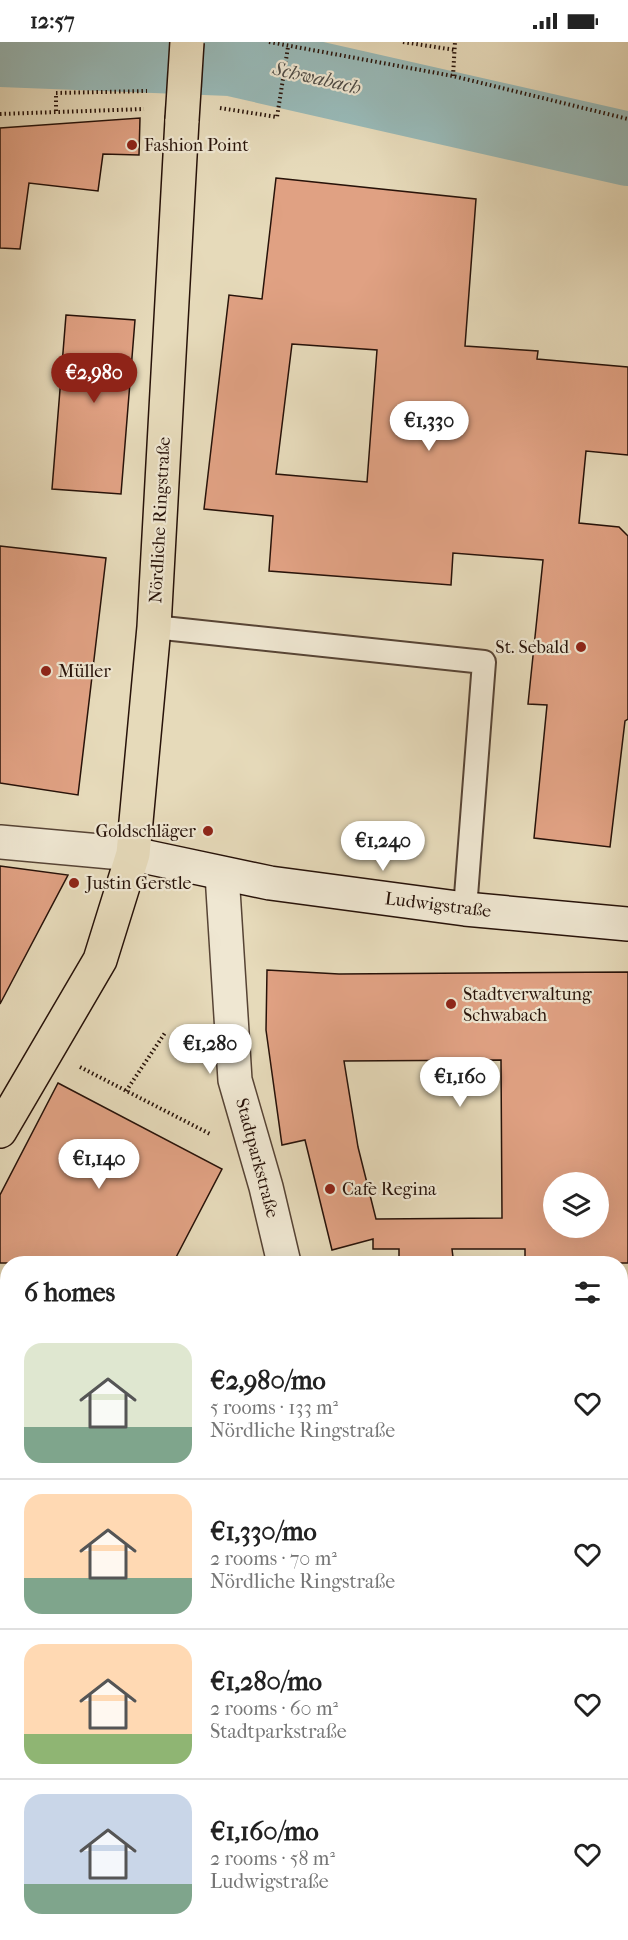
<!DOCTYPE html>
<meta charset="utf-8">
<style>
body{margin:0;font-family:"IM FELL French Canon",serif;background:#f2f2f2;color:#222;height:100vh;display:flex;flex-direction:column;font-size:22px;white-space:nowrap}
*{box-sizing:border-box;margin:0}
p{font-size:20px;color:#767676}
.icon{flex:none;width:33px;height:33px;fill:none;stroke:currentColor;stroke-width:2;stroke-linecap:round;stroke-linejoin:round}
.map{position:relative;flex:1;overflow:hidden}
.drawer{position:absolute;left:0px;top:1214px;width:628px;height:686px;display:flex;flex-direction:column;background:#fff;border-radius:24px 24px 0 0;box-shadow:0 6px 24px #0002}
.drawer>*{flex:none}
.fabs{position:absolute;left:543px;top:1130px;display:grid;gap:12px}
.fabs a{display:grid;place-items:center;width:66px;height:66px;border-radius:50%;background:#fff;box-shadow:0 6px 24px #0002;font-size:30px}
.price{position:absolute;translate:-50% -51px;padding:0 14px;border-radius:21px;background:#fff;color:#222;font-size:20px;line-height:39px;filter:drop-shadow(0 2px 3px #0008)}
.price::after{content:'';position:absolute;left:50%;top:36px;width:18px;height:14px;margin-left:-9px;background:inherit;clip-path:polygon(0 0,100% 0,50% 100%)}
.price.selected{background:#8f2418;color:#fff}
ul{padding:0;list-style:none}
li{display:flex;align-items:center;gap:18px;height:150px;padding:0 24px}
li+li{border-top:2px solid #e0e0e0}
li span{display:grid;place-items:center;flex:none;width:168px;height:120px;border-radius:18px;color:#555}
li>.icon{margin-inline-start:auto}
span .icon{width:72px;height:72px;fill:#fffc;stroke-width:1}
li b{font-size:26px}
h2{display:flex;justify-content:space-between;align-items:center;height:72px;padding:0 24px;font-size:26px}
.status{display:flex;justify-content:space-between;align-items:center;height:42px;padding:0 30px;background:#fff;direction:ltr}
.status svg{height:16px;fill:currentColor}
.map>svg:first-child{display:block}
</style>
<div class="status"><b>12:57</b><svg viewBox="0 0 49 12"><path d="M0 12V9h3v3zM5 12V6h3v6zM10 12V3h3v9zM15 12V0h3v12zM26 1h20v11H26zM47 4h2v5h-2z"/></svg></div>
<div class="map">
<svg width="628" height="1898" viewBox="0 0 628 1898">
<rect width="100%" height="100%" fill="#e6daba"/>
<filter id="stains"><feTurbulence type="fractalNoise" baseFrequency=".00333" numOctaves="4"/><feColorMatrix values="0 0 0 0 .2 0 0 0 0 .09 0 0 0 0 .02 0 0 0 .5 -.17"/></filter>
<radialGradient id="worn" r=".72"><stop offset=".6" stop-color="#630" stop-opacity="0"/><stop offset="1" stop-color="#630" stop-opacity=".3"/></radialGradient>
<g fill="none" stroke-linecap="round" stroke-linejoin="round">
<!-- river -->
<polyline stroke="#98b9b7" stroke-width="74" points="0,8 231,17 628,107"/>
</g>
<!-- building -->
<g fill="#e0a183" stroke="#271209" stroke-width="1.5" fill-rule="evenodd">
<polygon points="140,76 139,113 103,112 98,149 29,141 20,207 0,206 0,86"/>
<path d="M276,136L476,157L465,304L538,309L537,317L628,325V413L586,409L579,481L619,485L628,494V677L625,679L610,805L534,796L547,663L528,662L543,518L453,511L451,543L269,529L273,474L204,467L229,253L262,257ZM292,302L377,308L367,440L276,432Z"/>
<polygon points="66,273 135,278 121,452 52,447"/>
<polygon points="0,504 106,516 78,753 0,741"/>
<polygon points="0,824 68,833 0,962"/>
<path d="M267,928L339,932L628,930V1221H525V1207H452L453,1215L399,1216V1207H373V1197L332,1208L305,1098L282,1103L266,988ZM501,1018L502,1176L376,1177L358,1105L344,1019ZM554,1140H598V1185H554Z"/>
<polygon points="58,1041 222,1127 173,1221 0,1221 0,1153"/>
</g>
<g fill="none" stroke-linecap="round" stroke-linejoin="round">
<defs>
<polyline id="service" points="154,585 484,620 465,867"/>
<g id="minor">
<polyline points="0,800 133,812"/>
<polyline points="222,832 235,1038 266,1145 284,1221"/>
<polyline points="621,1786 628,1788"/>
<polyline points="146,1898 148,1892"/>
</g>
<g id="tertiary">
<polyline points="0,1445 8,1447"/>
<polyline points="621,1572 628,1573"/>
</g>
<polyline id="secondary" points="133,812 270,841 465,867 628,882"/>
<polyline id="primary" points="0,1089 100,918 133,812 154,585 182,78"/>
</defs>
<!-- service casing -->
<use href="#service" stroke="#574435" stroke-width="26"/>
<!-- minor casing -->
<use href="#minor" stroke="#574435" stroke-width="36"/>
<!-- tertiary casing -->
<use href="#tertiary" stroke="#574435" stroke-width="36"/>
<!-- secondary casing -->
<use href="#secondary" stroke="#271209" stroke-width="36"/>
<!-- primary casing -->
<use href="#primary" stroke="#271209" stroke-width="36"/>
<!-- path -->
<g stroke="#271209" stroke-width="4" stroke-dasharray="1.5 3" stroke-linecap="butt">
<polyline points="269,0 453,34 628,77"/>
<polyline points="403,0 455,8"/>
<polyline points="453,34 455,0"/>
<polyline points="220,66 277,75 288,5"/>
<polyline points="56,69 56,51 147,49"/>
<polyline points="0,72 144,67"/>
<polyline points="80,1025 212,1093"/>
<polyline points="126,1049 165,991"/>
</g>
<!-- service -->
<use href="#service" stroke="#efe7d2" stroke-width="22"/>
<!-- minor -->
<use href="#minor" stroke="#efe7d2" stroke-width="33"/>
<!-- tertiary -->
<use href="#tertiary" stroke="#efe7d2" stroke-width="33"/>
<!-- secondary -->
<use href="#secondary" stroke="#efe7d2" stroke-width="33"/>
<!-- primary -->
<use href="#primary" stroke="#e6daba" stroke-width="33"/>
<defs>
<polyline id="primary-bridge" points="182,78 187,0"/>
</defs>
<!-- primary-bridge casing -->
<use href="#primary-bridge" stroke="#271209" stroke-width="36" stroke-linecap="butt"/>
<!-- primary-bridge -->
<use href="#primary-bridge" stroke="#e6daba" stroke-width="33"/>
</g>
<!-- markers -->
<g fill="#8f2418" stroke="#efe7d2" stroke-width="2">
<circle cx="132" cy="103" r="6"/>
<circle cx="581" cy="605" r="6"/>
<circle cx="46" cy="629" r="6"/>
<circle cx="208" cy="789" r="6"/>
<circle cx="74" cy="841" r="6"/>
<circle cx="451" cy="962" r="6"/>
<circle cx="330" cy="1147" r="6"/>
</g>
<g text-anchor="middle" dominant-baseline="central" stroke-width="4.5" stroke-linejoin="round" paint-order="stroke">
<!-- poi labels -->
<g font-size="18" fill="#271209" stroke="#efe7d2" text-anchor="start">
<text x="144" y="103">Fashion Point</text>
<text x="569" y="605" text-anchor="end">St. Sebald</text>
<text x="58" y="629">Müller</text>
<text x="196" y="789" text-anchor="end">Goldschläger</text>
<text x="86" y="841">Justin Gerstle</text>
<text x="463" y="952">Stadtverwaltung<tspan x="463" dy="21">Schwabach</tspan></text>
<text x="342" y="1147">Cafe Regina</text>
</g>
<!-- street labels -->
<g font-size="18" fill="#271209" stroke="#efe7d2">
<text transform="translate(160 478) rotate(-87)">Nördliche Ringstraße</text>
<text transform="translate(438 863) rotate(7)">Ludwigstraße</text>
<text transform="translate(257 1116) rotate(75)">Stadtparkstraße</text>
</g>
<!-- water labels -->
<g font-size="20" font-style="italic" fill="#4f4c46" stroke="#efe7d2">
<text transform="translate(317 36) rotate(13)">Schwabach</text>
</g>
</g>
<rect width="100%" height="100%" filter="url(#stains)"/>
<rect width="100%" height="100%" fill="url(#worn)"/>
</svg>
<div class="fabs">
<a><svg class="icon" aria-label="layers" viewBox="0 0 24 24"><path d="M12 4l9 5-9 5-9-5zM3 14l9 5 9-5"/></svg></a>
</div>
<b class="price selected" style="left:94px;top:362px">€2,980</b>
<b class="price" style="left:429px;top:410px">€1,330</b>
<b class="price" style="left:383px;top:830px">€1,240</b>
<b class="price" style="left:210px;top:1033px">€1,280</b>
<b class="price" style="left:460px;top:1066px">€1,160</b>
<b class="price" style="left:99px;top:1148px">€1,140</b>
<section class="drawer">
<h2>6 homes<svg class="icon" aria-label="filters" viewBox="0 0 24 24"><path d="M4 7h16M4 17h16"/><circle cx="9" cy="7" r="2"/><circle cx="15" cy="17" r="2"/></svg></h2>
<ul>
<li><span style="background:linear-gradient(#dfe7d0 70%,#7fa58c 0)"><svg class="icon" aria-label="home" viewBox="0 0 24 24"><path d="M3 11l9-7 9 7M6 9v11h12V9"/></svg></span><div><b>€2,980/mo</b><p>5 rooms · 133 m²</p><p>Nördliche Ringstraße</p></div><svg class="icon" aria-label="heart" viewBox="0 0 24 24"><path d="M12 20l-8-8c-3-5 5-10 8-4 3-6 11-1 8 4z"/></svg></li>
<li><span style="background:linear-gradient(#ffd9b3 70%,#7fa58c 0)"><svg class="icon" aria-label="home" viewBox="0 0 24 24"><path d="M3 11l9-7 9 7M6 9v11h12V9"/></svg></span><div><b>€1,330/mo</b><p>2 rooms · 70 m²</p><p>Nördliche Ringstraße</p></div><svg class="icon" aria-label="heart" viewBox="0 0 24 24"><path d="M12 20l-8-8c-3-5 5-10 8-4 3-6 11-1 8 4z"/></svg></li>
<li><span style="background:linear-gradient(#ffd9b3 75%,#8fb573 0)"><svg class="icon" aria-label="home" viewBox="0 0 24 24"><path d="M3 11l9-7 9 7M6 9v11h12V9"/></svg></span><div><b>€1,280/mo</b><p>2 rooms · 60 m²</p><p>Stadtparkstraße</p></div><svg class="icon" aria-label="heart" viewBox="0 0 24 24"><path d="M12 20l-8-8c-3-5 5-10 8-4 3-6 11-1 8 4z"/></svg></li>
<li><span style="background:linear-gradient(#c9d6e8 75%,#7fa58c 0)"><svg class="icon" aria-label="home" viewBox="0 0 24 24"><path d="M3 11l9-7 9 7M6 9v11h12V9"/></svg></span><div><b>€1,160/mo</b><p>2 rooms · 58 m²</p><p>Ludwigstraße</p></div><svg class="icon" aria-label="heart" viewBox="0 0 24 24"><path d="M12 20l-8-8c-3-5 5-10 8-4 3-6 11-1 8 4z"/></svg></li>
</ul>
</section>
</div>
